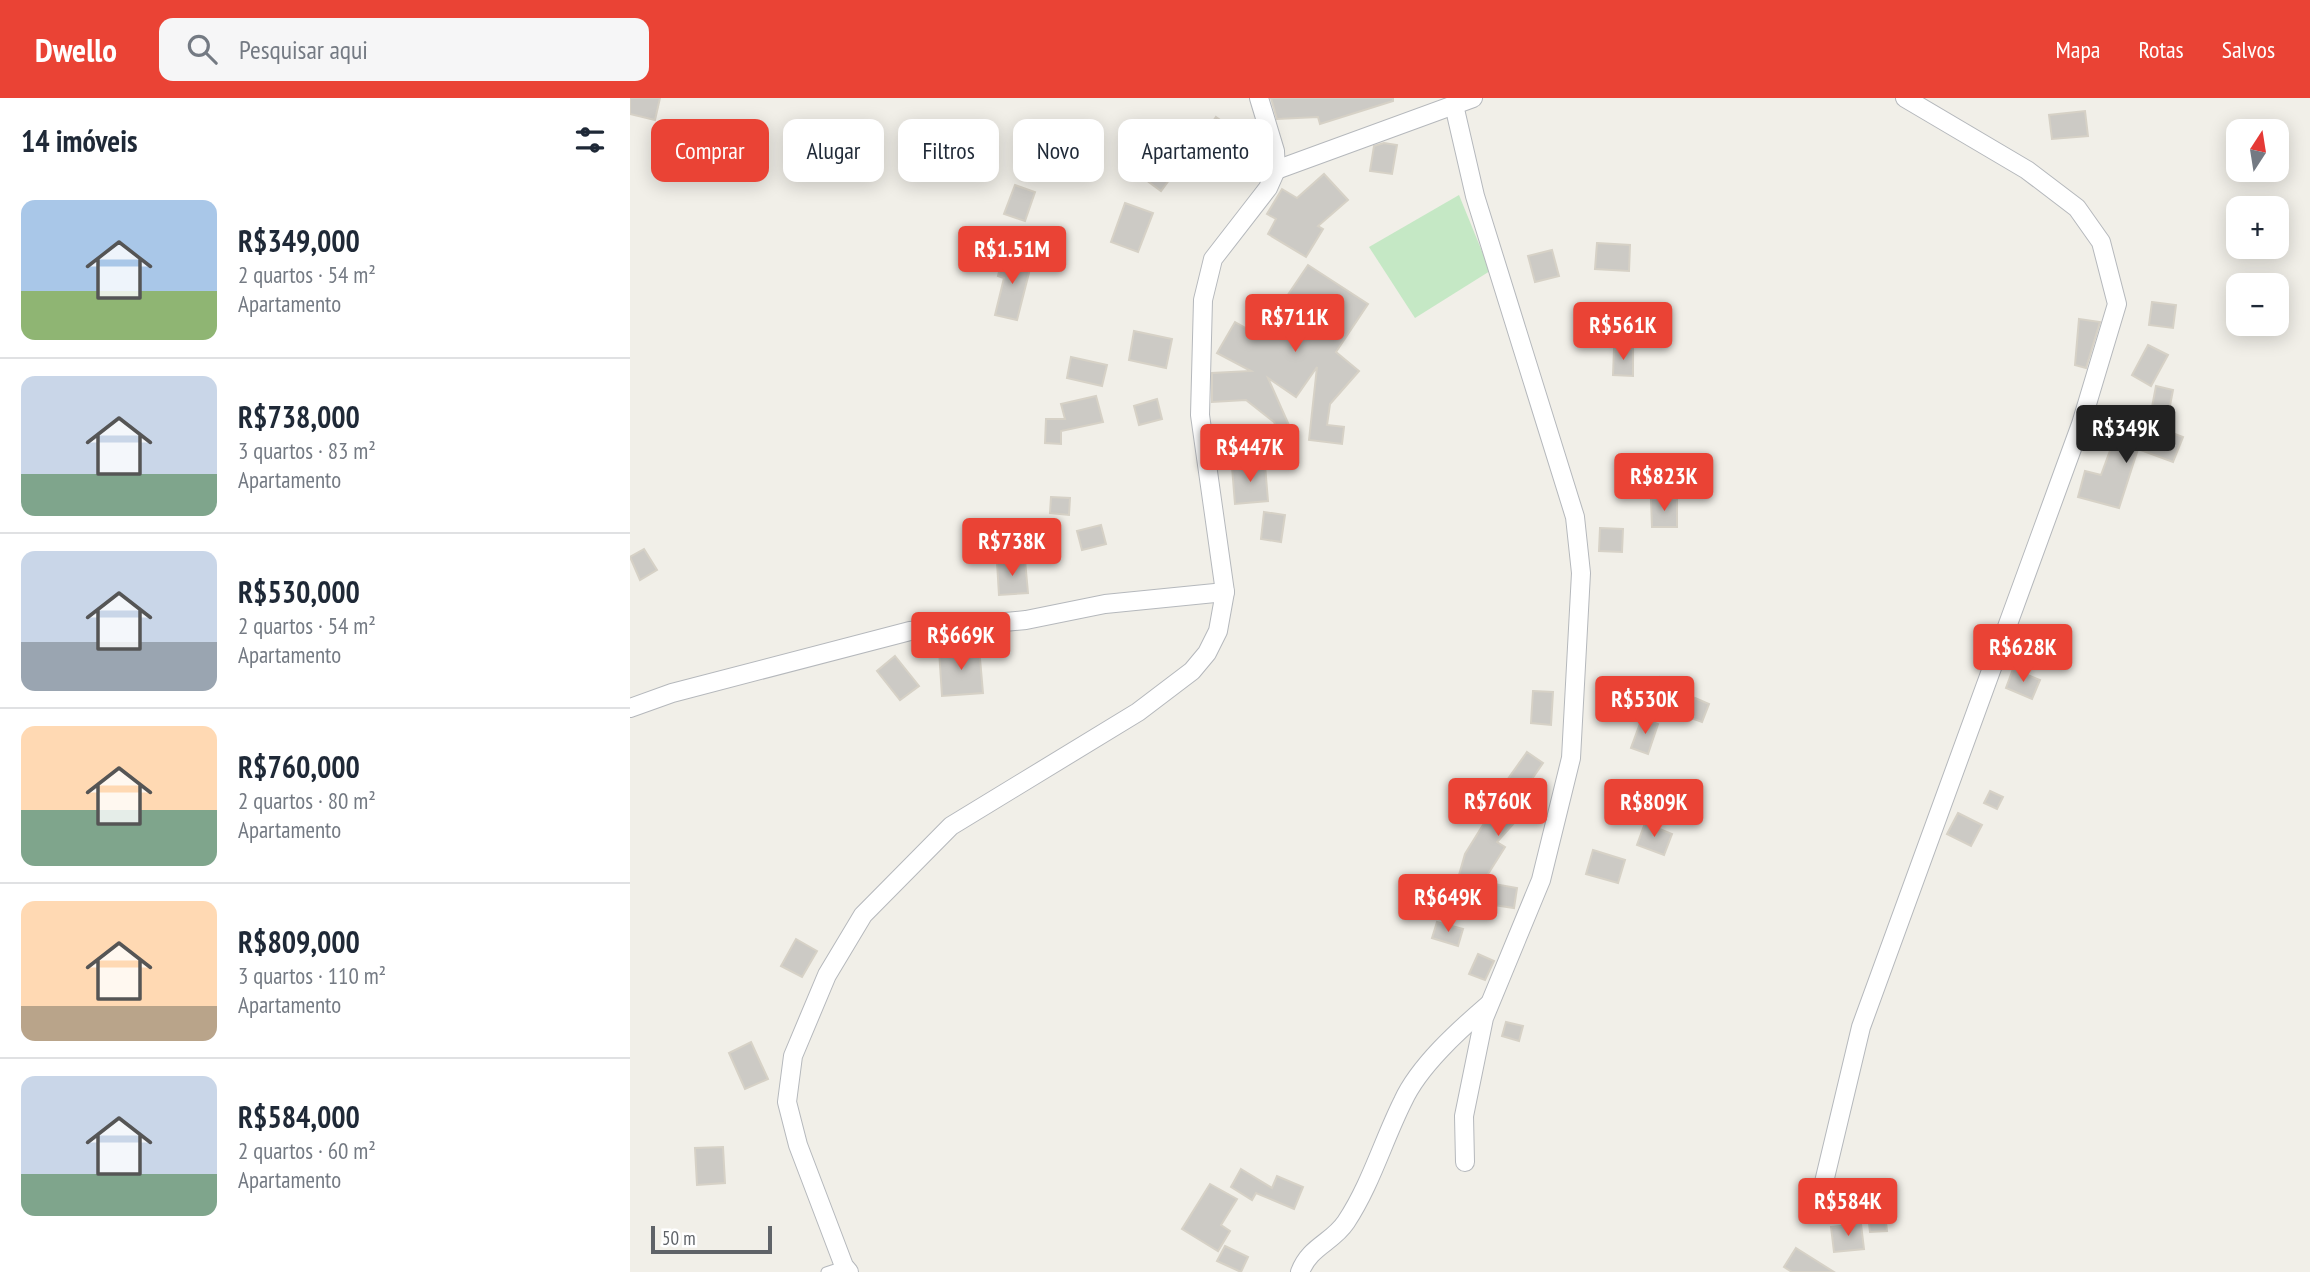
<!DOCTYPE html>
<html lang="pt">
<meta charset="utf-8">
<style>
body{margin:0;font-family:"PT Sans Narrow",sans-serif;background:#f6f6f7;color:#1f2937;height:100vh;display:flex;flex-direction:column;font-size:26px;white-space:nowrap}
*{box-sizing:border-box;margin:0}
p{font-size:23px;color:#747a83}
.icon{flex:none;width:38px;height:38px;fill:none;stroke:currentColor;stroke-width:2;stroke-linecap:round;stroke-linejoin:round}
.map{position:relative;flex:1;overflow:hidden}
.side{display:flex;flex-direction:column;background:#fff;width:630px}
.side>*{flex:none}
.banner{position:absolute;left:21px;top:21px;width:665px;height:63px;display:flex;gap:14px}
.needle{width:46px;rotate:12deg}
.buttons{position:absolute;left:1596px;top:21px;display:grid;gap:14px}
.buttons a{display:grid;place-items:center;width:63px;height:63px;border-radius:14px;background:#fff;box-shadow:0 4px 18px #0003;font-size:35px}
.scale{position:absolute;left:21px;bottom:18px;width:121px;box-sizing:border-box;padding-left:7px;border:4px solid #5f6368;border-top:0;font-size:19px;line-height:24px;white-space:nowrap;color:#5f6368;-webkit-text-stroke:5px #fff;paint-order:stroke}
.price{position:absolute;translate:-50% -60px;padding:0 16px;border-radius:7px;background:#ea4335;color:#fff;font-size:23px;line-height:46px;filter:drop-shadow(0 2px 4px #0008)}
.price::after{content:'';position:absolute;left:50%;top:42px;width:21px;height:16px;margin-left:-10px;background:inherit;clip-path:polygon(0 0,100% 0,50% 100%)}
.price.on{background:#222;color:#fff}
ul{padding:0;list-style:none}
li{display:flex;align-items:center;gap:21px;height:175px;padding:0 21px}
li+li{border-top:2px solid #e0e1e3}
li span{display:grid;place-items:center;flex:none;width:196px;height:140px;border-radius:14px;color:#555}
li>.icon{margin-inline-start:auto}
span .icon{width:84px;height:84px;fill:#fffc;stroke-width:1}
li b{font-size:30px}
h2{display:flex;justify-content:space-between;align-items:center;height:84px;padding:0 21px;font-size:30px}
.tag{padding:0 24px;border-radius:14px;background:#fff;box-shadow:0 4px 18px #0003;font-size:24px;line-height:63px}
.tag.on{background:#ea4335;color:#fff}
header{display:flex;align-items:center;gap:42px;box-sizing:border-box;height:98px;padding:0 35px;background:#ea4335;color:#fff}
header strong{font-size:33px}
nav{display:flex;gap:38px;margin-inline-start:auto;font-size:24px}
.search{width:490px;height:63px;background:#f6f6f7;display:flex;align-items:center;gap:18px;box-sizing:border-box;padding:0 24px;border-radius:14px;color:#747a83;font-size:26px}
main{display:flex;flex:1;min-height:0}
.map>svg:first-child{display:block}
</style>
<header>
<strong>Dwello</strong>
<div class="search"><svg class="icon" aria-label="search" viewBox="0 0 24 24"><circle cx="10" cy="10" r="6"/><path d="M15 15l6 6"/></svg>Pesquisar aqui</div>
<nav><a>Mapa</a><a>Rotas</a><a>Salvos</a></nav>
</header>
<main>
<section class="side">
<h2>14 imóveis<svg class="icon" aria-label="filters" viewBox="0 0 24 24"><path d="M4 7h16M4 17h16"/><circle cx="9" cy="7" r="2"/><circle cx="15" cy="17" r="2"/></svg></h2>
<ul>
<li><span style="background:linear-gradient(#a9c7e8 65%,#8fb573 0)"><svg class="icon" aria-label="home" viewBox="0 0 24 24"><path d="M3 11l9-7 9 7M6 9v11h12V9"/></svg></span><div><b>R$349,000</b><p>2 quartos · 54 m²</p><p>Apartamento</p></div></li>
<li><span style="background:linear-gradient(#c9d6e8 70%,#7fa58c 0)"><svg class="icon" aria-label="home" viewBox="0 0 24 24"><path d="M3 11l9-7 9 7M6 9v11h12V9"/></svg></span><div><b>R$738,000</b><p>3 quartos · 83 m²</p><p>Apartamento</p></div></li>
<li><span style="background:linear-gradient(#c9d6e8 65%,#9aa5b1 0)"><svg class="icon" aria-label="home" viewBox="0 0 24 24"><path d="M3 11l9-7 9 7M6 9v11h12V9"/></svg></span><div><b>R$530,000</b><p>2 quartos · 54 m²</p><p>Apartamento</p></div></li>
<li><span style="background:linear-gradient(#ffd9b3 60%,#7fa58c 0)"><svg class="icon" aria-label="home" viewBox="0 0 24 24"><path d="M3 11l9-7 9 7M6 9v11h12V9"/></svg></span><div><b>R$760,000</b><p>2 quartos · 80 m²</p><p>Apartamento</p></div></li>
<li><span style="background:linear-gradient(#ffd9b3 75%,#b9a48a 0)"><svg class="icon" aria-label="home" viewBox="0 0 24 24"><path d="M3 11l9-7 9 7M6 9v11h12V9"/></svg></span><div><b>R$809,000</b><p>3 quartos · 110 m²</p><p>Apartamento</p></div></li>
<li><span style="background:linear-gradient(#c9d6e8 70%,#7fa58c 0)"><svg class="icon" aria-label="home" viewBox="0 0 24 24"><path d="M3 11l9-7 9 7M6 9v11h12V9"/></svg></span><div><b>R$584,000</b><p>2 quartos · 60 m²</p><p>Apartamento</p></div></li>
</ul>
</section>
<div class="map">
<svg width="1680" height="1174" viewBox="0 0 1680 1174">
<rect width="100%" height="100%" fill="#f1efe8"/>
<!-- green -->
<polygon fill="#c5e8c5" points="829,97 860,173 785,220 739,149"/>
<!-- building -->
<g fill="#cccac5" stroke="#d6d1c6" stroke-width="2">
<polygon points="0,0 30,0 25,22 0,16"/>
<polygon points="641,0 763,0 763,3 690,26 688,19 647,21"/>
<polygon points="1455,13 1458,38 1422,41 1419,17"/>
<polygon points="586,19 606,33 599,44 618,57 607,74 578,55 587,42 576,33"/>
<polygon points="531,27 546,38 536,51 553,63 531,93 500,70"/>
<polygon points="754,45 767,47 762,76 740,73 744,48"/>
<polygon points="694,76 718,102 688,128 693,131 676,159 638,136 646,121 637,116 652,91 667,100"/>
<polygon points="385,87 405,94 395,123 374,116"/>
<polygon points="495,105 523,115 508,154 481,144"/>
<polygon points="967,145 1000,147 999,173 965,171"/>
<polygon points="922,152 929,178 905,184 898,158"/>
<polygon points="373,156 402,163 387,222 365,217 374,180 368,178"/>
<polygon points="678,167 738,206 706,254 729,273 700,306 697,327 714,329 712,346 679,342 687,269 666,299 638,280 662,334 651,339 644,324 616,302 582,304 582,275 621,273 587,255 605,224 630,238"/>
<polygon points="1522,204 1546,207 1543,230 1519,227"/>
<polygon points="1015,207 1040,208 1039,235 1014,234"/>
<polygon points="1449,221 1470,224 1456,270 1445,267"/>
<polygon points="504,233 542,241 536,270 499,262"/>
<polygon points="1518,247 1538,257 1521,288 1502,277"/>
<polygon points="984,251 1003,251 1003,278 983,277"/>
<polygon points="441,259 477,267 472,288 437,280"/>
<polygon points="1526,288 1543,292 1539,313 1522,309"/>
<polygon points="466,298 473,324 431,333 431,346 415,345 416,321 435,321 431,306"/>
<polygon points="527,301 532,321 509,327 504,308"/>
<polygon points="1527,329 1553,339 1543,364 1508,351 1489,410 1448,399 1455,373 1471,377 1488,331 1522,343"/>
<polygon points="635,367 638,403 605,406 602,369"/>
<polygon points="421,399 440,400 439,417 420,415"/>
<polygon points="1021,401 1047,401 1047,429 1022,429"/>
<polygon points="634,414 655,417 651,444 631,441"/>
<polygon points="471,427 476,446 452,452 447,433"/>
<polygon points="970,430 993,431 992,454 969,453"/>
<polygon points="14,451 27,472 10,482 0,459"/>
<polygon points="395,462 398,495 369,497 367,464"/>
<polygon points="349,549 353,595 312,598 309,552"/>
<polygon points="265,558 289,588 270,602 247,573"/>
<polygon points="1383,571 1410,582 1402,601 1376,590"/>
<polygon points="1030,579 1044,581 1041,600 1028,598"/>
<polygon points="996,585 1022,594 1014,617 988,608"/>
<polygon points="903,593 923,594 921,627 901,625"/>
<polygon points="1065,600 1079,606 1072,624 1058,619"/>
<polygon points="1012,620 1028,626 1018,656 1001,650"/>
<polygon points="897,654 913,665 902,681 910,687 894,714 867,744 875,749 853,784 887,790 884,810 850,805 851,798 825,791 835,756 856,722 883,691 875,685"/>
<polygon points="1360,693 1373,699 1367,711 1354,705"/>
<polygon points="1328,715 1352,727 1341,748 1317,736"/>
<polygon points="1015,725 1042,736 1034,757 1007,747"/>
<polygon points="963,752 995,762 988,785 956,776"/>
<polygon points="807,824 833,831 828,848 802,840"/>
<polygon points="166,841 187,853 172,879 151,868"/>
<polygon points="848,856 864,863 855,882 839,876"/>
<polygon points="876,924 893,928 889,943 872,938"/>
<polygon points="121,944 138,981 115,991 99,955"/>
<polygon points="93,1049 95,1085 67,1087 65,1050"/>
<polygon points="611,1071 642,1090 647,1078 673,1089 664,1111 626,1095 622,1102 601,1089"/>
<polygon points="580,1086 607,1101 591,1127 600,1133 588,1153 552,1131"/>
<polygon points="1254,1106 1257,1133 1240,1134 1237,1108"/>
<polygon points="1231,1126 1234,1151 1204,1154 1201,1129"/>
<polygon points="595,1148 618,1159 611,1174 587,1163"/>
<polygon points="1166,1150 1204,1174 1162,1174 1154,1169"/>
</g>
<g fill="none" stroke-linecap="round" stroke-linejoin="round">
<defs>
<polyline id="lane" points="196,1174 214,1168"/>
<g id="street">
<polyline points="824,7 845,98 945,419 951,475 941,660 911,782 854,920 834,1018 835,1064"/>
<polyline points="646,72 843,0"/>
<polyline points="0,610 42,595 280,533 396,522 475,506 595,494"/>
<polyline points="1189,1105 1231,929 1451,326 1487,206 1471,144 1447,110 1397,72 1275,0"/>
<polyline points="219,1174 214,1168 168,1047 157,1004 163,958 197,877 233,817 321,728 508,614 562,573 577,555 588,533 595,494 570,317 573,202 583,161 638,90 646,72 645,53 629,0"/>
<path d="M670,1174C680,1148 702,1145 716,1124C741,1086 753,1043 773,1003C789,968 829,932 858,907"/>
</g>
</defs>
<!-- lane casing -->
<use href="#lane" stroke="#b5b8bc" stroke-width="11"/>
<!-- street casing -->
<use href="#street" stroke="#b5b8bc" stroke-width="20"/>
<!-- lane -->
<use href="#lane" stroke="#fff" stroke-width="9"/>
<!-- street -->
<use href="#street" stroke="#fff" stroke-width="18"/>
</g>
</svg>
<div class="buttons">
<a><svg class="needle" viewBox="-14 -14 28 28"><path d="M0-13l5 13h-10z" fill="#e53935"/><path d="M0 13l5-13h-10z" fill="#747a83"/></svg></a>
<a>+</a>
<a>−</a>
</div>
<div class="scale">50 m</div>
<b class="price" style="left:382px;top:188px">R$1.51M</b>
<b class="price" style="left:665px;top:256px">R$711K</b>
<b class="price" style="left:993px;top:264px">R$561K</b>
<b class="price on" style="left:1496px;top:367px">R$349K</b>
<b class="price" style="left:620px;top:386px">R$447K</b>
<b class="price" style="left:1034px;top:415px">R$823K</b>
<b class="price" style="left:382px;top:480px">R$738K</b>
<b class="price" style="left:331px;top:574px">R$669K</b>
<b class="price" style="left:1393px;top:586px">R$628K</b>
<b class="price" style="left:1015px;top:638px">R$530K</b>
<b class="price" style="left:868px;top:740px">R$760K</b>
<b class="price" style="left:1024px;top:741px">R$809K</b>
<b class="price" style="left:818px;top:836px">R$649K</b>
<b class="price" style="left:1218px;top:1140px">R$584K</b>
<div class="banner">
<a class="tag on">Comprar</a>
<a class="tag">Alugar</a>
<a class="tag">Filtros</a>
<a class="tag">Novo</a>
<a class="tag">Apartamento</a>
</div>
</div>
</main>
